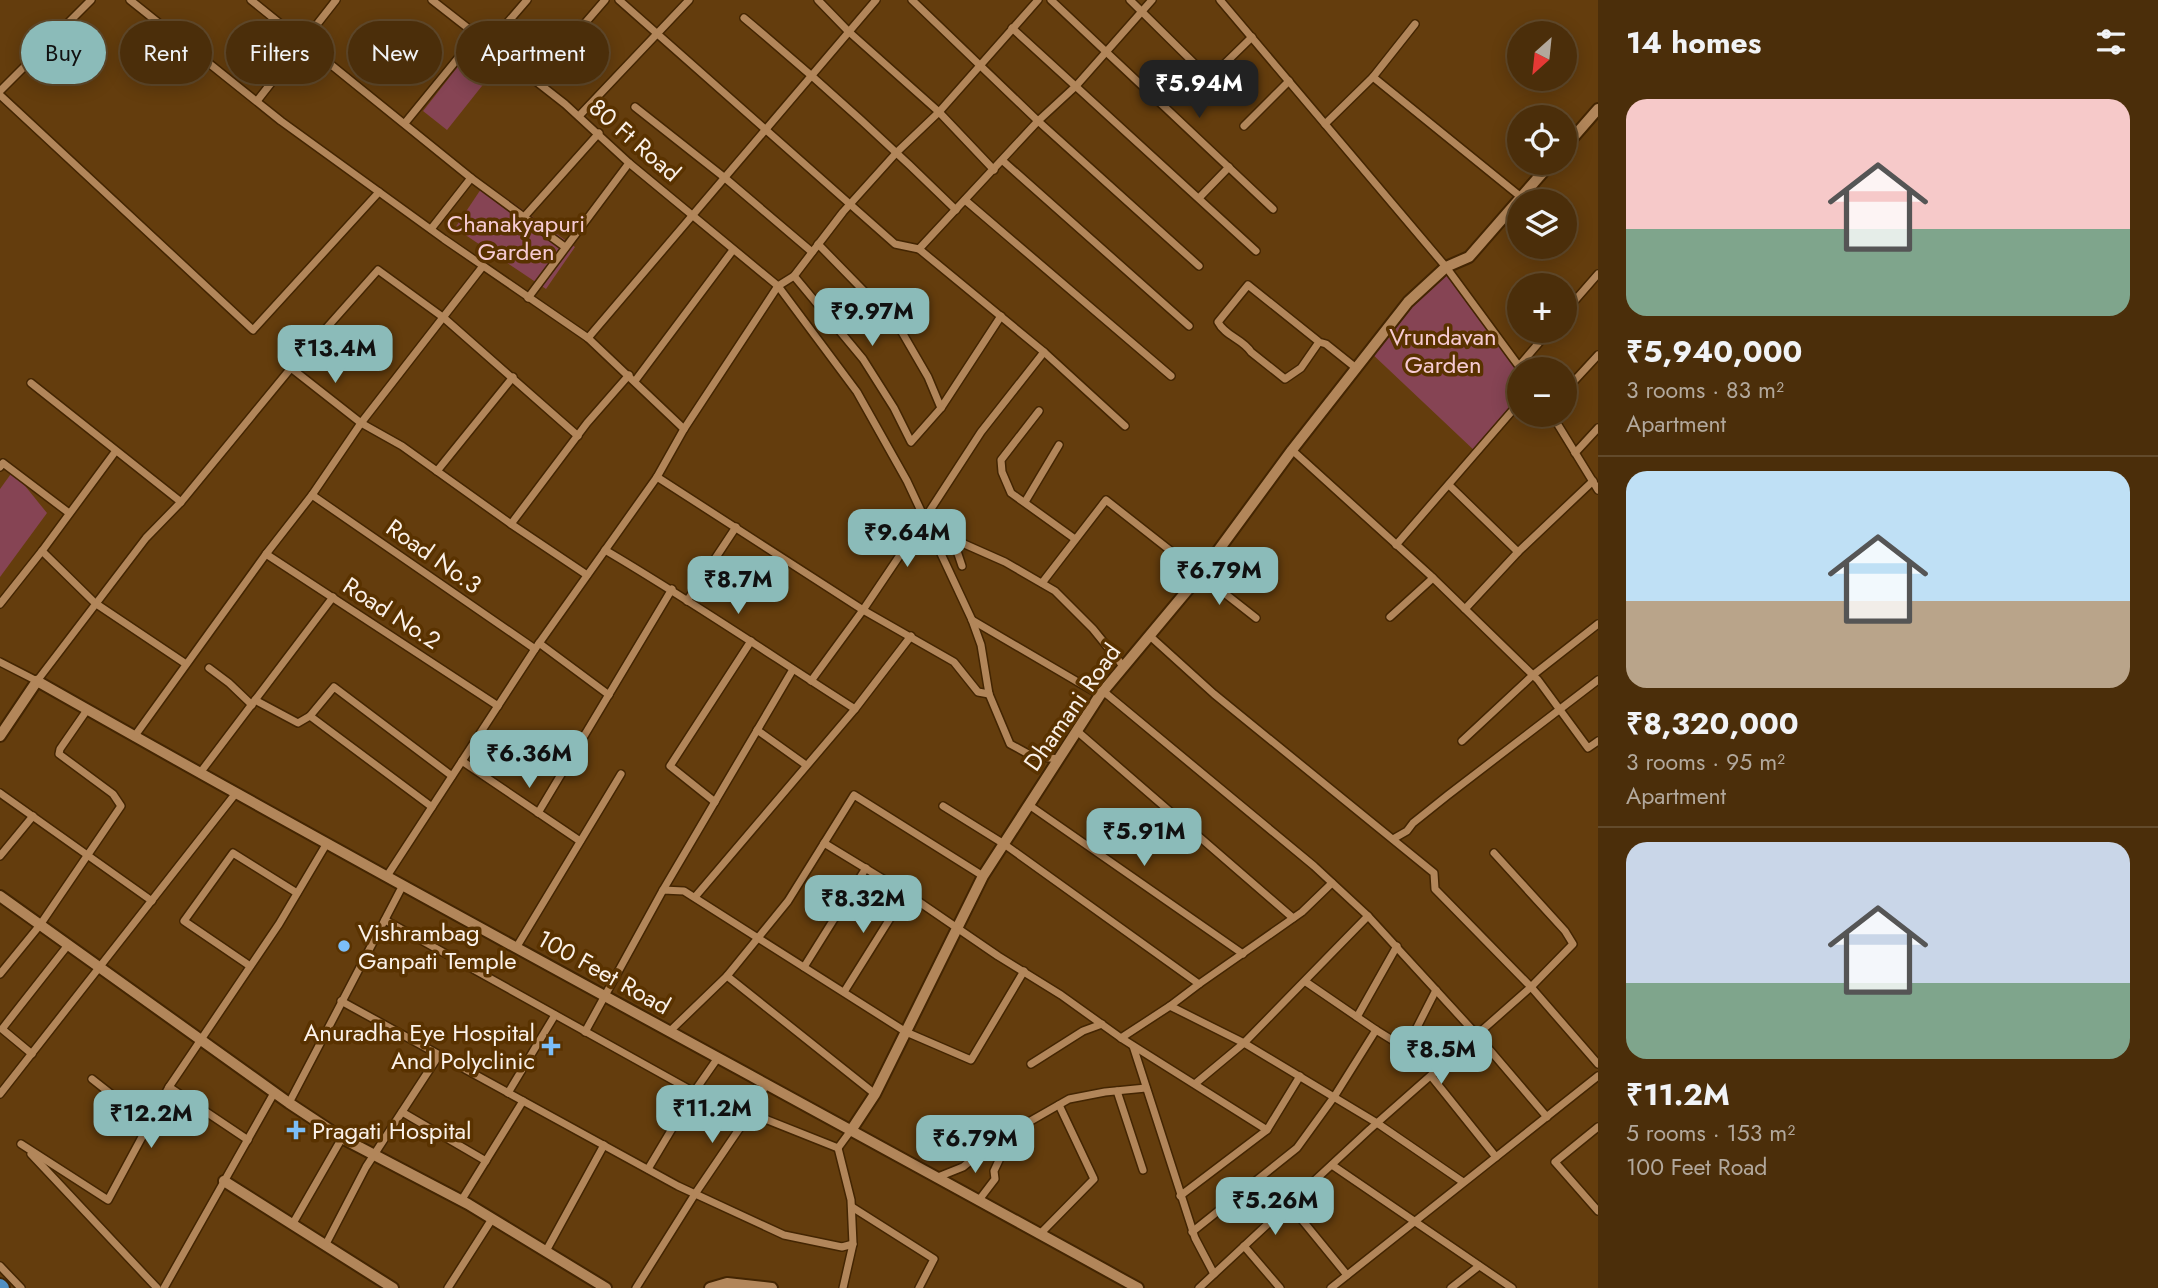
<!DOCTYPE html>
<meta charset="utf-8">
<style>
body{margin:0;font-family:Jost,sans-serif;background:#523613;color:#f1f3f6;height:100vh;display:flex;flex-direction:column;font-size:26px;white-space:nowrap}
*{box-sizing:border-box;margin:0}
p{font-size:23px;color:#b2a89c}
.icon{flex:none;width:38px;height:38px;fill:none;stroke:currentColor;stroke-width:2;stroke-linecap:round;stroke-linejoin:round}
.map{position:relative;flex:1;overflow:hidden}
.details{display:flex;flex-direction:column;background:#4b2e0a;width:560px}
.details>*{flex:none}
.top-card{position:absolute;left:21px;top:21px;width:665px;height:63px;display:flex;gap:14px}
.needle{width:46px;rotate:207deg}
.controls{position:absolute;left:1507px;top:21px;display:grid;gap:14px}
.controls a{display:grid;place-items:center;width:70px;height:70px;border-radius:50%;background:#4b2e0a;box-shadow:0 4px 18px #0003,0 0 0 2px #624a2b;font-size:35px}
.price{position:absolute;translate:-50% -60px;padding:0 16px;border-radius:14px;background:#8bbbb9;color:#111;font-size:23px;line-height:46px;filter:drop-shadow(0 2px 4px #0008)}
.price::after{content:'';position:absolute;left:50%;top:42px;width:21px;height:16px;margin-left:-10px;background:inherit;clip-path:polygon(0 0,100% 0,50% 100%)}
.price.selected{background:#222;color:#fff}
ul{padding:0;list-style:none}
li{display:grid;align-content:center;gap:14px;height:371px;padding:0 28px}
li+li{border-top:2px solid #624a2b}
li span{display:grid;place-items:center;height:217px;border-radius:21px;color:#555}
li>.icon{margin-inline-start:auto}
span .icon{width:126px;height:126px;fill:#fffc;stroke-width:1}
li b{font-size:30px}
h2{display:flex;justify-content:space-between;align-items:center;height:84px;padding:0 28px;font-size:30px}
.tag{padding:0 24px;border-radius:32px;background:#4b2e0a;box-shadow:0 4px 18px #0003,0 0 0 2px #624a2b;font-size:24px;line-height:63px}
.tag.selected{background:#8bbbb9;color:#111}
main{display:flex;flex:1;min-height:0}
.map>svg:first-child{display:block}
</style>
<main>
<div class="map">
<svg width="1598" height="1288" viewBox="0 0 1598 1288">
<rect width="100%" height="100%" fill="#643d0d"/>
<!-- green -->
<g fill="#864454">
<polygon points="474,46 497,67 447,130 423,111"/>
<polygon points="485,183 575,247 546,289 455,228"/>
<polygon points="1446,267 1519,369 1519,403 1477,453 1369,351"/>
<polygon points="13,471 47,513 0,577 0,489"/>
</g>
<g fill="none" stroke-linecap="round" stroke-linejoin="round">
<defs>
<g id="street">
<polyline points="130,0 281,121 444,239 588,338 684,429"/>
<polyline points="251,0 471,178 524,217 599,133"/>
<polyline points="432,0 565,104 629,163 778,286 857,392 907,481 972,620 981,645 989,694 1010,744 1032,756 1059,759"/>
<polyline points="619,0 895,244 919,249 1038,121 1076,86 1152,0"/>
<polyline points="818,0 848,31 939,112 994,170"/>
<polyline points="912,0 1038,121 1199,266"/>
<polyline points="1051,0 1273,209"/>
<polyline points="1130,0 1210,79"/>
<polyline points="1220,0 1446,267 1521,369"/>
<path d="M744,18C817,79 888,143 956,210"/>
<polyline points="1012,28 1256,251"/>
<polyline points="489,44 527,0"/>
<polyline points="1373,77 1415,24"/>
<polyline points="535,81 605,0"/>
<polyline points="1205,83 1252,37"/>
<polyline points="0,91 91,0"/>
<polyline points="0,95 253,330 379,192"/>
<polyline points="257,101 336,0"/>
<polyline points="635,107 725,178 812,252"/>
<polyline points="579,116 689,0"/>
<polyline points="405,123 477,35"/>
<polyline points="1325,124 1373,77 1521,197"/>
<polyline points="1244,126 1289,81"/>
<polyline points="1003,161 1189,326"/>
<polyline points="1199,198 1229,167"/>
<polyline points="965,200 1171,376"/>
<polyline points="524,217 565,247"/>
<polyline points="431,229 471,178"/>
<polyline points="818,244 899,327 928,377 941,408 1001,316"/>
<polyline points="919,249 1044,352 1125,426"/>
<polyline points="794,276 863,359 894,408 911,442 941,408"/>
<polyline points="528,298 629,163"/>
<polyline points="1564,313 1598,274"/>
<polyline points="588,338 876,0"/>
<path d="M1318,341L1248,285L1218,322C1225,336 1243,339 1251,352L1285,379L1301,368L1319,342L1326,344L1356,368"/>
<polyline points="1044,352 981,432 929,512 953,539 1005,562 1055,591 1093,629 1123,666"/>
<polyline points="1519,366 1549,331"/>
<polyline points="291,368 361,423 402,446 511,524 587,575"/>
<polyline points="635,381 733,250"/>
<polyline points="31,383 181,502"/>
<polyline points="1564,392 1598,355"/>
<polyline points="1039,411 1001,460 1002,472 1011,493 1075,539"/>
<polyline points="1552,415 1598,490"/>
<polyline points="1292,450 1430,575 1538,680 1588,748 1598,741"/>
<polyline points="1575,453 1598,428"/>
<polyline points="0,467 3,463 69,513"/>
<polyline points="437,471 513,377"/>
<polyline points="657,477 863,610 954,662 978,692 989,694"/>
<polyline points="1449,485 1518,552 1465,609"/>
<polyline points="312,495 535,649"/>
<polyline points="1025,502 1059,445"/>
<polyline points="511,524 587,423 629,375"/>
<polyline points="953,539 962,566"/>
<polyline points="1396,545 1519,403"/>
<path d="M605,550C690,600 772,656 855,709"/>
<polyline points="42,551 95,603 186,664"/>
<polyline points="1518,552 1593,481"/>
<polyline points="266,554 498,706"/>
<polyline points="1042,583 1106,500 1256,618"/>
<polyline points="687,601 736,527"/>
<polyline points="0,604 42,551 115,452"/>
<polyline points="1390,617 1433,578"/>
<polyline points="972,620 1100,695"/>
<polyline points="1151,637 1214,694 1434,873 1435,889 1531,987 1598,1064"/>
<polyline points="539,643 609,695"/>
<polyline points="0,662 37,681 146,538 181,502 291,368 378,270 444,318 578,436"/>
<polyline points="209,668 229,683 252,705"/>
<polyline points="811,681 863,610 925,518"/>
<polyline points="1103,691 1314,866 1368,916 1477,1035 1547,1117"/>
<polyline points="255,700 298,723 310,716 432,807"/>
<polyline points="310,716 334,687 452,776"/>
<polyline points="757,730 806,765"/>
<polyline points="1077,731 1293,918"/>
<polyline points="134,737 266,554 312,495 361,423 483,266"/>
<polyline points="1462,741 1533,675 1598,624"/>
<polyline points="462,761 580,841"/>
<polyline points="200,773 333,597"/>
<polyline points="0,793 152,901"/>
<polyline points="715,802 670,766 751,641"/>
<polyline points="1029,805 1243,954"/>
<polyline points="943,806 1004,844 1199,984 1170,1006 1244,1043 1377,1123 1463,1182"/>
<polyline points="538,813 672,589"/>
<polyline points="1393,839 1407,831 1413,823 1448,795 1598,680"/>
<polyline points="824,843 906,893 998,956 1061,995 1121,1038 1267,1130"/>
<polyline points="0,856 33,816"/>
<polyline points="387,876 535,649 657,477 684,429 778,286 794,276 843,212 897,152 939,112 1038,0"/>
<polyline points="663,890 792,671"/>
<polyline points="695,897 855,709 911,636"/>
<polyline points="385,920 694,1092 648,1169"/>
<polyline points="516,948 621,774"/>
<polyline points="250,966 184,921 233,853 297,893"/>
<polyline points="804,967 866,868"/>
<polyline points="0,974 40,925 121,806 113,794 59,754 60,749 87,710"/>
<polyline points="727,976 788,901 854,795 983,876"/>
<polyline points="1306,982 1376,1030 1439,1069"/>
<polyline points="1199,984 1302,912 1332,883"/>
<polyline points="844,992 906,893"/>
<polyline points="341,1001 678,1186 784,1235 842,1247 853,1244"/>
<polyline points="1357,1017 1397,946"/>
<polyline points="585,1032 663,890 684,891 906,1032 971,1060 1024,971"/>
<polyline points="669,1032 727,976 875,1094"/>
<polyline points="1121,1038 1170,1006"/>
<polyline points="1133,1046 1195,1238 1214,1274"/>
<polyline points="1406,1049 1436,990"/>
<polyline points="32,1054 2,1029 68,945"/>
<polyline points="717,1059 694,1092 750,1113 766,1085"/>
<polyline points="1031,1064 1083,1031 1102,1024"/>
<polyline points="1431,1076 1496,1157"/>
<polyline points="92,1079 149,1124"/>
<polyline points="1196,1083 1244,1043 1368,916"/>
<polyline points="169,1087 248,1140"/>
<polyline points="1117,1091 1143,1170"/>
<polyline points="508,1093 555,1015"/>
<polyline points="0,1094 236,793"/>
<polyline points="289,1103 403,885"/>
<polyline points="402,1112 486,1161"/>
<polyline points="1598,1127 1555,1162 1598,1211"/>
<polyline points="21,1144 108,1200 169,1087 279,924 327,843"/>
<polyline points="838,1148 851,1200 853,1244 843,1288"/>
<polyline points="838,1148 852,1129"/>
<polyline points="31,1154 157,1288"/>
<polyline points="1332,1165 1512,1288"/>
<polyline points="938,1177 963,1167 994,1142"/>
<polyline points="1180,1196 1267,1130 1300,1076"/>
<polyline points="979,1200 995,1179 994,1171 1001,1156 994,1142 1069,1099 1105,1092 1146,1088"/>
<polyline points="461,1201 523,1101"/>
<polyline points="1289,1204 1347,1275"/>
<polyline points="852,1207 934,1259 919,1288"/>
<polyline points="292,1225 342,1138"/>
<polyline points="1192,1232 1297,1148 1334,1097 1376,1030"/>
<polyline points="1040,1234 1094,1179 1059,1105"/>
<polyline points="327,1242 366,1167 439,1055"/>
<polyline points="1244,1246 1280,1288"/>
<polyline points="546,1251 604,1145"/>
<polyline points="0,1266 21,1288"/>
<polyline points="164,1288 274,1093"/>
<polyline points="448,1288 492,1219"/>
<polyline points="636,1288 695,1194 750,1113 838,1148"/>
<polyline points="1199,1288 1369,1130 1531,987 1573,944 1565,931 1494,853"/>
<polyline points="1331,1288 1598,1076"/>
<polyline points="1451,1288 1479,1266"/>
</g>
<g id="secondary">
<polyline points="1564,148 1598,109"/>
<path d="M0,736L37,681C401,888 771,1085 1138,1288"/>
<polyline points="0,896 289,1103 342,1138 468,1204 606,1288"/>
<polyline points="852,1129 875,1094 983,876 1100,695 1201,574 1292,450 1408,302 1446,267 1469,257 1551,163"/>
<polyline points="224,1181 393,1288"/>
<polyline points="710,1288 727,1283 772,1288"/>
</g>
<polyline id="highway" points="0,1286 2,1288"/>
</defs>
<!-- street casing -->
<use href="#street" stroke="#432502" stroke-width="10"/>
<!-- secondary casing -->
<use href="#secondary" stroke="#432502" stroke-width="14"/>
<!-- highway casing -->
<use href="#highway" stroke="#432502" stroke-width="18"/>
<!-- street -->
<use href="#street" stroke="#b2865a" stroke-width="7"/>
<!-- secondary -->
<use href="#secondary" stroke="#b2865a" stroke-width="10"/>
<!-- highway -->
<use href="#highway" stroke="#518fc2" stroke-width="14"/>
</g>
<!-- markers -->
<g fill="#7bbef8" stroke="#593200" stroke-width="2.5">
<circle cx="344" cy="946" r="7"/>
<path d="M547.5 1035.5h7v7h7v7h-7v7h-7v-7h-7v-7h7z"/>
<path d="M292.5 1119.5h7v7h7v7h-7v7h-7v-7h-7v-7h7z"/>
</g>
<g text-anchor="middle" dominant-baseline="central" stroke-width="7" stroke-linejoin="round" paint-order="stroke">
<!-- street labels -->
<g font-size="24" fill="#fbf1e8" stroke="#593200">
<text transform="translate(635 140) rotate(41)">80 Ft Road</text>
<text transform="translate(434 556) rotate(35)">Road No.3</text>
<text transform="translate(392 613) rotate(33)">Road No.2</text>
<text transform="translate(1072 707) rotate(-55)">Dhamani Road</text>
<text transform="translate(604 972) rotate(29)">100 Feet Road</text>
</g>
<!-- park labels -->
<g font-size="24" fill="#f6cbd3" stroke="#593200">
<text x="516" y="223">Chanakyapuri<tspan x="516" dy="28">Garden</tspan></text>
<text x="1443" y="336">Vrundavan<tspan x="1443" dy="28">Garden</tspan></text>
</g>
<!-- poi labels -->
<g font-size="24" fill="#fbf1e8" stroke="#593200" text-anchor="start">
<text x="358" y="932">Vishrambag<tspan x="358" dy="28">Ganpati Temple</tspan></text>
<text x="535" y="1032" text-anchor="end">Anuradha Eye Hospital<tspan x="535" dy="28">And Polyclinic</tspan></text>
<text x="312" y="1130">Pragati Hospital</text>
</g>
</g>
</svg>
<div class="controls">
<a><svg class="needle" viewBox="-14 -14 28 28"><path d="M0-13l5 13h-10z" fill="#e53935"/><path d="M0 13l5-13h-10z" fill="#b2a89c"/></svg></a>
<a><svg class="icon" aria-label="locate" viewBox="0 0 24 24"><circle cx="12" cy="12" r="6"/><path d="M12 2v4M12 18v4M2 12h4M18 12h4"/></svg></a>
<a><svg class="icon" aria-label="layers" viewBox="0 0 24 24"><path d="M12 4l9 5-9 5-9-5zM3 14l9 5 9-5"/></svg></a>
<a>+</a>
<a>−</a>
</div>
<b class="price selected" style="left:1199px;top:120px">₹5.94M</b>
<b class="price" style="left:872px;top:348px">₹9.97M</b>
<b class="price" style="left:335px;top:385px">₹13.4M</b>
<b class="price" style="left:907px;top:569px">₹9.64M</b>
<b class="price" style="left:1219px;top:607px">₹6.79M</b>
<b class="price" style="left:738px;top:616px">₹8.7M</b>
<b class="price" style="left:529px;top:790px">₹6.36M</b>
<b class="price" style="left:1144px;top:868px">₹5.91M</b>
<b class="price" style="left:863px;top:935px">₹8.32M</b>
<b class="price" style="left:1441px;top:1086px">₹8.5M</b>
<b class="price" style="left:712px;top:1145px">₹11.2M</b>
<b class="price" style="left:151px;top:1150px">₹12.2M</b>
<b class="price" style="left:975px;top:1175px">₹6.79M</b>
<b class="price" style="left:1275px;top:1237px">₹5.26M</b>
<div class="top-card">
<a class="tag selected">Buy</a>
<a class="tag">Rent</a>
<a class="tag">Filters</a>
<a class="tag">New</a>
<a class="tag">Apartment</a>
</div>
</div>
<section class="details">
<h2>14 homes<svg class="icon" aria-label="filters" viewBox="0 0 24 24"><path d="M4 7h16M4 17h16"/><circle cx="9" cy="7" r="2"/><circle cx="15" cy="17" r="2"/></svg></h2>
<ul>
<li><span style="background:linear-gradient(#f6c9c9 60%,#7fa58c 0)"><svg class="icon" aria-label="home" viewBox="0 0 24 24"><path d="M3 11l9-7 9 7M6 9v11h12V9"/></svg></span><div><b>₹5,940,000</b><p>3 rooms · 83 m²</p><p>Apartment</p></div></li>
<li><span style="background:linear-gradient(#bfe0f5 60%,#b9a48a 0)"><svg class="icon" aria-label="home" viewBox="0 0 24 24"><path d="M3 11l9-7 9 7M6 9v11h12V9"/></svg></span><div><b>₹8,320,000</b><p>3 rooms · 95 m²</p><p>Apartment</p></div></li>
<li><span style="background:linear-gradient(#c9d6e8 65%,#7fa58c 0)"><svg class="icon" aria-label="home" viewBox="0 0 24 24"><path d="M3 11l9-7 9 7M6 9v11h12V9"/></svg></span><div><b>₹11.2M</b><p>5 rooms · 153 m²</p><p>100 Feet Road</p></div></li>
</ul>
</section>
</main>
